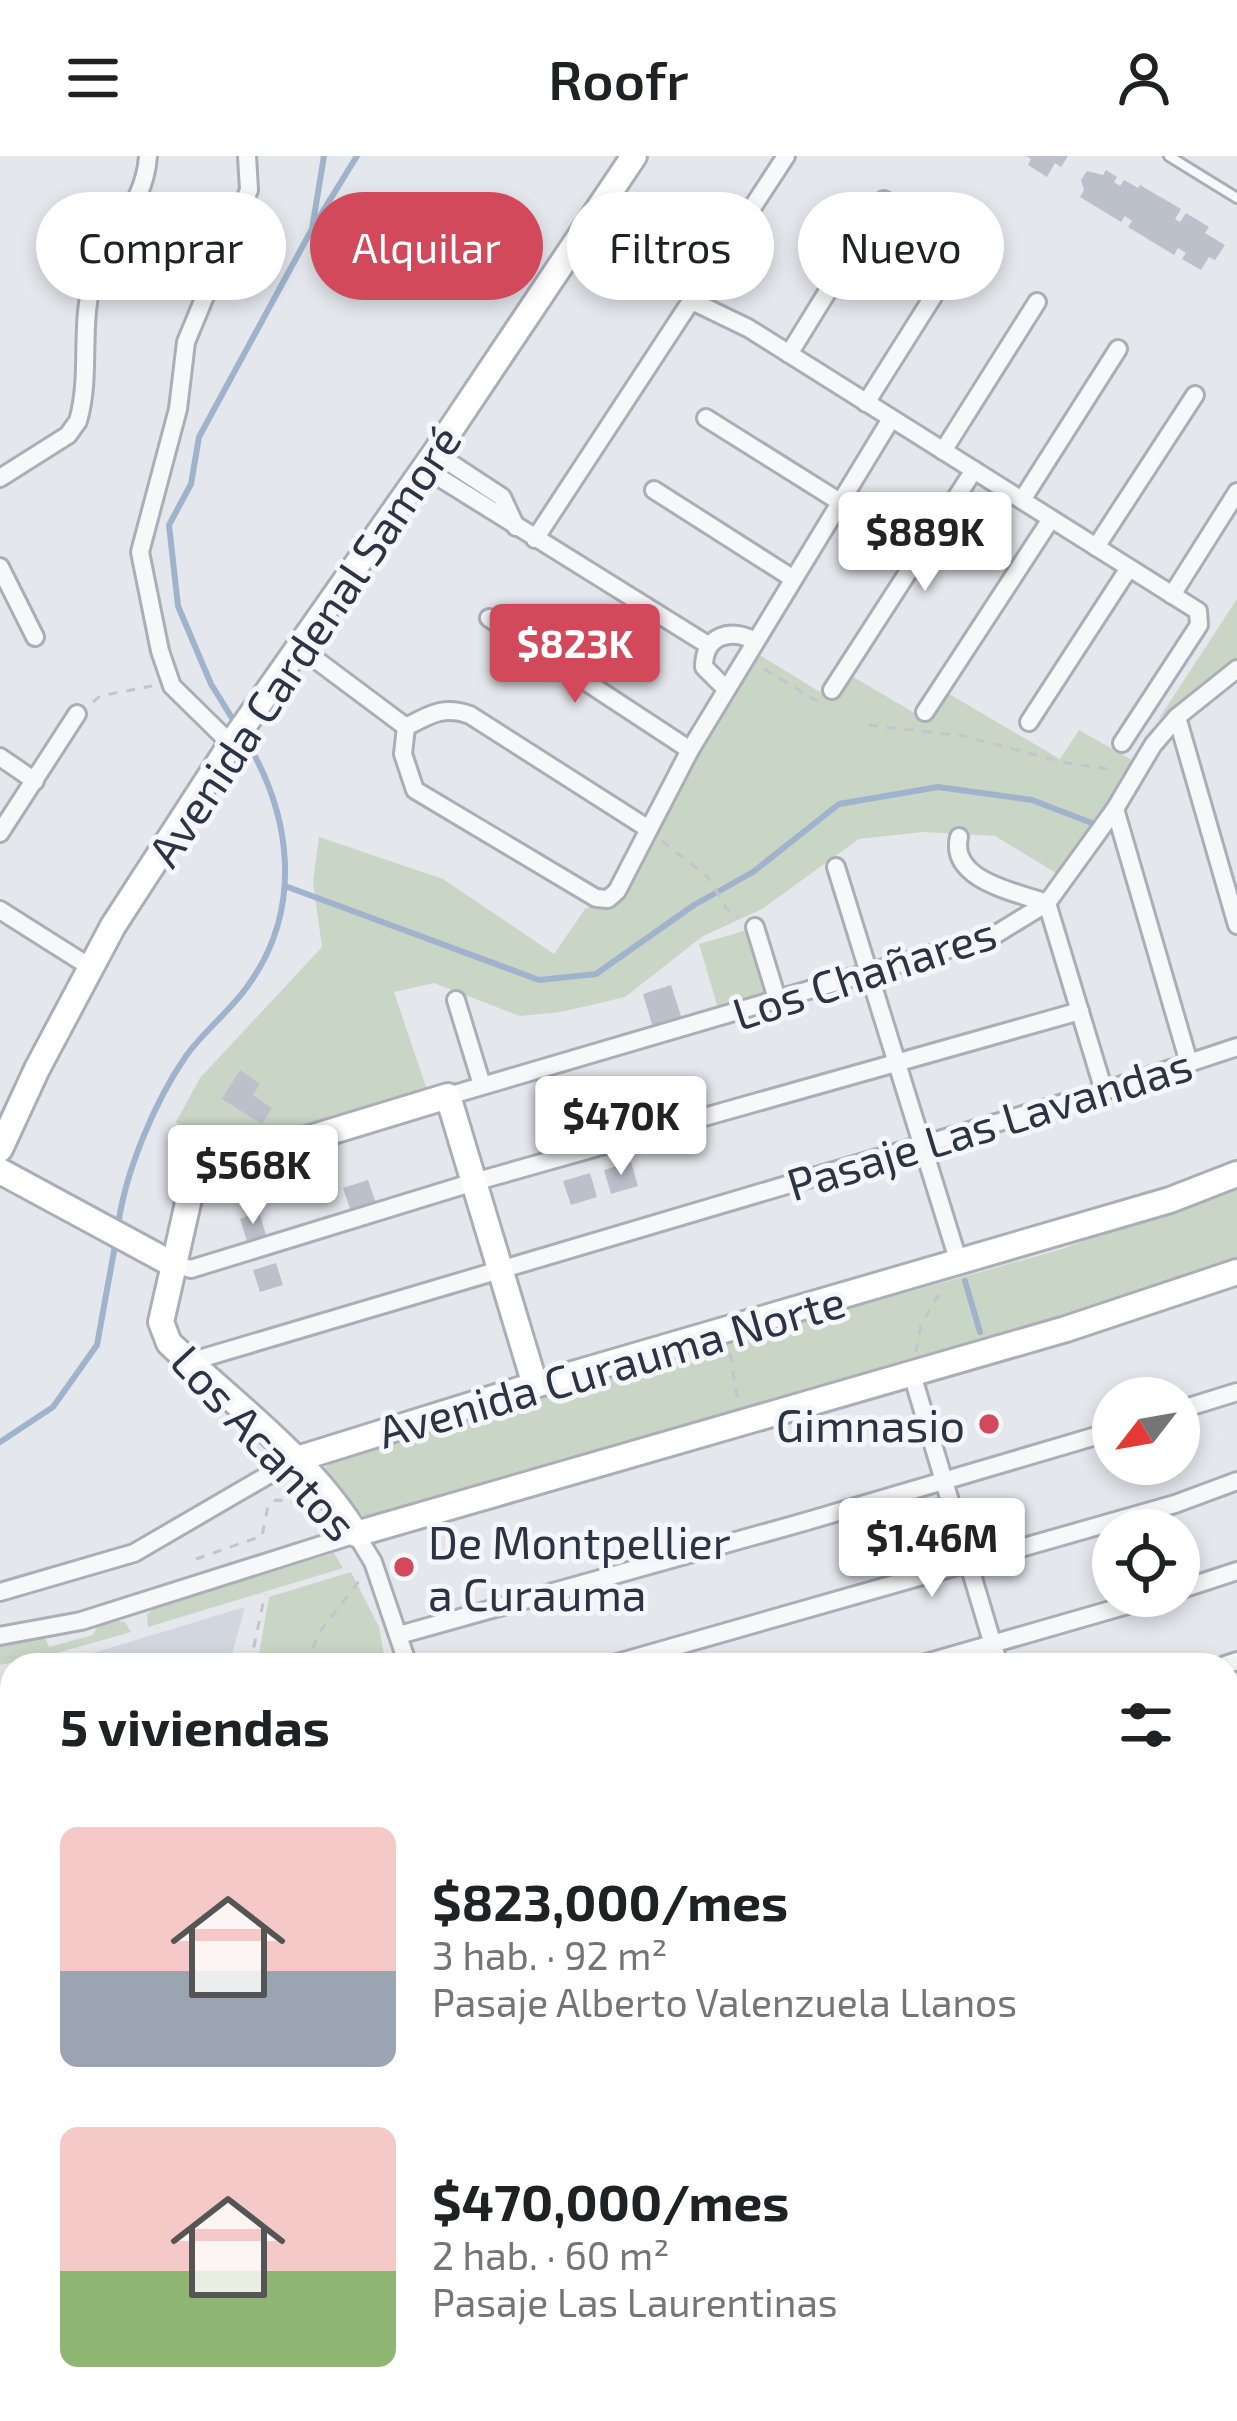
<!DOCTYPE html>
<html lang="es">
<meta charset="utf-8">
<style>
body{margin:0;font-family:"Exo 2",sans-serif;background:#f6f6f6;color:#202124;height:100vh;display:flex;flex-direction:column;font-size:45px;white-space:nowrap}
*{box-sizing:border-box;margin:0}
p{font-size:39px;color:#757577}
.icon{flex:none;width:66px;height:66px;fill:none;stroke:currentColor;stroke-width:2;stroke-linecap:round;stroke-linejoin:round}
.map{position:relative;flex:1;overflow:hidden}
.sheet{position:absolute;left:0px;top:1497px;width:1239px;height:768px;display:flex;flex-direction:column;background:#fff;border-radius:36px 36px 0 0;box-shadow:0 6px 18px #0003}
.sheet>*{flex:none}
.hud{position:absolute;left:36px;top:36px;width:1167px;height:108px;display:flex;gap:24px}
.needle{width:78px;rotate:239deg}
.buttons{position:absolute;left:1092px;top:1221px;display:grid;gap:24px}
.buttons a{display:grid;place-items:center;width:108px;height:108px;border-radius:50%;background:#fff;box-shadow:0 6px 18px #0003;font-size:60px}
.price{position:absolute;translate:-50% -102px;padding:0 27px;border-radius:12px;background:#fff;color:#222;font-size:39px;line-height:78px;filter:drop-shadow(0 3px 6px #0008)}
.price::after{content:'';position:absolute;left:50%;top:72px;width:36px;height:27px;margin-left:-18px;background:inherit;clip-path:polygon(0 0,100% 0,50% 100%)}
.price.selected{background:#d1495b;color:#fff}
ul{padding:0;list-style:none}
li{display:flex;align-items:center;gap:36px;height:300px;padding:0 60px}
li span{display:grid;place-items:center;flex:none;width:336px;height:240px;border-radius:18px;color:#555}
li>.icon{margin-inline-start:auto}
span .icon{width:144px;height:144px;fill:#fffc;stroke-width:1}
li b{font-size:51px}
h2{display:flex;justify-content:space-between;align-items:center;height:144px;padding:0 60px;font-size:51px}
.chip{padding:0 42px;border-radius:54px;background:#fff;box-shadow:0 6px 18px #0003;font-size:42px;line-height:108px}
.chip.selected{background:#d1495b;color:#fff}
header{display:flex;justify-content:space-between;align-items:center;height:156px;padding:0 60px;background:#fff;font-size:54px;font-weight:600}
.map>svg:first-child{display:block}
</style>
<header><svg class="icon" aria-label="menu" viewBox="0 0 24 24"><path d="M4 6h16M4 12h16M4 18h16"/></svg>Roofr<svg class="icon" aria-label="person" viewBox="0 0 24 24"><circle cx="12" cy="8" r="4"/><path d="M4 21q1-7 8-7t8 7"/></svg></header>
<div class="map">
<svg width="1237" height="2265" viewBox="0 0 1237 2265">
<rect width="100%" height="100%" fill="#e4e7ec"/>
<!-- built -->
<polygon fill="#d2d6de" points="245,1451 229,1509 53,1509"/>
<!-- green -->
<g fill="#c9d6c5">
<polygon points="1237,443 1237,507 1200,529 1158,564"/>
<polygon points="758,498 833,544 850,519 930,566 949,538 1060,603 1079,574 1139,608 1061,720 995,680 923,676 859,683 762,753 703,780 625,841 561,856 520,860 434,827 394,836 427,934 207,1003 176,966 200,922 322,791 313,726 319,681 443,723 554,798 585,753 624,737 694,599"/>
<polygon points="751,773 772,844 720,859 699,788"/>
<polygon points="1237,1029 1237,1105 1097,1153 368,1364 326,1326 322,1313 340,1303 450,1265 1062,1093"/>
<polygon points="334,1397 343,1412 148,1471 147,1459 155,1451"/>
<polygon points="351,1416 379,1471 386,1509 257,1509 269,1441"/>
<polygon points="113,1464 125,1466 131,1476 50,1499 0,1509 0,1490 45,1482 49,1491 93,1479 98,1469"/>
<polygon points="0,2082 12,2087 12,2253 137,2253 136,2265 0,2265"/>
</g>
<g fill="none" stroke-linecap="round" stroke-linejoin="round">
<!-- stream -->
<g stroke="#9fb4cc" stroke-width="6">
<polyline points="315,68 357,0"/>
<polyline points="237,570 211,528 178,450 169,369 191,328 199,281 312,73 324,0"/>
<polyline points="285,730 539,824 596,818 694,749 753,716 839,648 938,631 1032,644 1097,669"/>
<path d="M118,1070C125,1016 155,945 186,900C204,875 229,856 247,831C304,753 292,659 244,581"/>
<polyline points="965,1125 980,1176"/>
<polyline points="0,1286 53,1251 97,1189 116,1084"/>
</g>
</g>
<!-- building -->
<g fill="#bbc0ca">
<polygon points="1026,0 1068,0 1061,11 1055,7 1047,21 1028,9 1031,3"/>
<polygon points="1106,14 1117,21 1114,26 1120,30 1124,24 1138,32 1140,29 1181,53 1175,63 1180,66 1186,57 1209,71 1205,77 1225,89 1215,104 1209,101 1201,114 1182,103 1186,97 1178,92 1174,99 1128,71 1132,65 1125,60 1121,66 1080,41 1084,34 1081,24 1087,15 1103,19"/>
<polygon points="671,829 683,866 654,875 643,838"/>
<polygon points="240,914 260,928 253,939 272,952 262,968 222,943"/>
<polygon points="631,1006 638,1030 611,1038 604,1014"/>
<polygon points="590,1017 597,1041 571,1049 563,1025"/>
<polygon points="368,1024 377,1050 352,1058 343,1032"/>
<polygon points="259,1056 266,1079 247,1085 240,1063"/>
<polygon points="276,1107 283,1129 260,1136 253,1114"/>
<polygon points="471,2253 503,2253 505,2265 473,2265"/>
</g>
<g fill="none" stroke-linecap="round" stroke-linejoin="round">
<defs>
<polyline id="lane" points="1169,0 1237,42"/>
<g id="street">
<polyline points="130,59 217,109"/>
<polyline points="690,144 748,172 1198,455 1199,469 1122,587"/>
<polyline points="789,198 884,44"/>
<polyline points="866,247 960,98"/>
<polyline points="706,262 840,346"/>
<polyline points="943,295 1037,146"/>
<polyline points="435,297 502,341 516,371"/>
<polyline points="424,312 708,489"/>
<path d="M0,322L68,279L78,265C92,217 78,166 95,117C111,75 145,48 148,0"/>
<polyline points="654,334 792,422"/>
<polyline points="1022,344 1118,193"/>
<polyline points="535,383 786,0"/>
<polyline points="1096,391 1195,239"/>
<polyline points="0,411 35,481"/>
<polyline points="1172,439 1237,336"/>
<polyline points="489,462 690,594"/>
<polyline points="299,491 406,571"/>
<path d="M726,533L704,511C704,479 730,472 755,485"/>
<polyline points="832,534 974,314"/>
<polyline points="925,556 1051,363"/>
<polyline points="1177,561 1237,769"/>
<polyline points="1029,566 1129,412"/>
<polyline points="406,571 403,598 415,634 596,742 608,743 617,735 690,594 891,263"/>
<path d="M406,571C429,559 444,549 470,559L647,672"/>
<polyline points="231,588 172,530 160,495 140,396 178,253 186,186 249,34 247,0"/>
<polyline points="0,601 35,625"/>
<polyline points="1115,653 1189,907"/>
<polyline points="0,677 77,558"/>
<path d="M959,681C949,724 1015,736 1047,747L1104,935"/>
<polyline points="836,711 959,1107"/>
<polyline points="0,754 90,811"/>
<polyline points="755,771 778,846"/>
<polyline points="456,844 482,929"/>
<polyline points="448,940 993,780 1047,747 1115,653 1153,589 1177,561 1237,513"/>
<polyline points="172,1108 191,1113 474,1026 1080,855"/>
<polyline points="189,1206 1104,935 1237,891"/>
<polyline points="912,1218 999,1509"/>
<polyline points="1179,1254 1237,1236"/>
<polyline points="1179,1434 1237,1415"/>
<polyline points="0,1436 134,1397 294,1304"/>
<polyline points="399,1479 804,1366 1113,1275"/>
<polyline points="0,1480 81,1465 356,1378 373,1406 408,1509"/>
<polyline points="610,1509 1175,1348 1237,1325"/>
<polyline points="919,1509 1159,1440"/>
<polyline points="1225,1509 1237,1505"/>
<polyline points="1227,1601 1237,1598"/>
<polyline points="0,1741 12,1765"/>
<polyline points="0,1824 12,1818"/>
<polyline points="1227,1847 1237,1843"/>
<polyline points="1227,1906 1237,1904"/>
<polyline points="0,1943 12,1967"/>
<polyline points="1227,2007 1237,2005"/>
<polyline points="0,2019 12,2021"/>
<polyline points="0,2038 3,2044"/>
<polyline points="1227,2106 1237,2104"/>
<polyline points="1227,2194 1237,2191"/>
<polyline points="613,2253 620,2265"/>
<polyline points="729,2253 736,2265"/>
<polyline points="834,2253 841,2265"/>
<polyline points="951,2253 958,2265"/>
<polyline points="640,2265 662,2253"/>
<polyline points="1057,2265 1080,2253"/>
</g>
<g id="secondary">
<polyline points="0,993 37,913 113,770 231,588 435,297 634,0"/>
<polyline points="0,1015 172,1108"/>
<path d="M535,1229L448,940L218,1010L198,1022L190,1038L161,1166L169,1187C232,1246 310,1303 356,1378L1066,1173L1237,1116"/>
<polyline points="294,1304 535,1229 1170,1044 1237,1018"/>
</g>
</defs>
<!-- lane casing -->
<use href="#lane" stroke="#a9aeb7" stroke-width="14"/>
<!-- street casing -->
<use href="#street" stroke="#a9aeb7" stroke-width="22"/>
<!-- secondary casing -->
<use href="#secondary" stroke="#a9aeb7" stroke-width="30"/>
<!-- path -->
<g stroke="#c2c5cb" stroke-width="3" stroke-dasharray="9 9" stroke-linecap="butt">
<polyline points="764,513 817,545"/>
<polyline points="93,546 100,540 152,530"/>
<polyline points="869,569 963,580 1067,607 1115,614"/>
<polyline points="662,685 708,721 726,752 739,761"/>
<polyline points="916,1196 921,1168 942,1134"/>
<polyline points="730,1197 738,1247"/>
<polyline points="196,1403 262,1380 268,1350 276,1344 290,1345 316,1360"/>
<polyline points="250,1509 265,1438"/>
<polyline points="307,1509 318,1478 359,1425"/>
<polyline points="58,2253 61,2265"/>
<polyline points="109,2265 110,2253"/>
</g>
<!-- lane -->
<use href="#lane" stroke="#f7f8fa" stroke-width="8"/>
<!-- street -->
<use href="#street" stroke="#f7f8fa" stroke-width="16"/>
<!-- secondary -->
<use href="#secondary" stroke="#fff" stroke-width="24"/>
</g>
<!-- markers -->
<g fill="#d1495b" stroke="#f4f6f9" stroke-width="4.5">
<circle cx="989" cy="1268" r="12"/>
<circle cx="404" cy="1411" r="12"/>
</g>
<g text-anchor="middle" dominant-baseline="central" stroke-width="10" stroke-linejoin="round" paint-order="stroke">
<!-- street labels -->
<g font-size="45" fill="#2b3445" stroke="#f4f6f9">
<text transform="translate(303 489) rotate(-56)">Avenida Cardenal Samoré</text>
<text transform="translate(864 816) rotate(-18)">Los Chañares</text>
<text transform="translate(989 967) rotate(-17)">Pasaje Las Lavandas</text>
<text transform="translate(611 1209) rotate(-16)">Avenida Curauma Norte</text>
<text transform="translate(265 1286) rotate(47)">Los Acantos</text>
</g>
<!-- poi labels -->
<g font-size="45" fill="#2b3445" stroke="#f4f6f9" text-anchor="end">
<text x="965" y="1268">Gimnasio</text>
<text x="428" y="1385" text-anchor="start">De Montpellier<tspan x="428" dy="52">a Curauma</tspan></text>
</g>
</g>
</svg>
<div class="buttons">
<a><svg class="needle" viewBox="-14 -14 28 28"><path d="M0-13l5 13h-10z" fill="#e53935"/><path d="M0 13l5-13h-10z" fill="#757577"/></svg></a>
<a><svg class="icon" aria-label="locate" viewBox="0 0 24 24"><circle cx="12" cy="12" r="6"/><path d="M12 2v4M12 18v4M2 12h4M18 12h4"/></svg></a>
</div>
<b class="price" style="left:925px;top:438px">$889K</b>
<b class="price selected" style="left:575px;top:550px">$823K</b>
<b class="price" style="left:621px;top:1022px">$470K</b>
<b class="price" style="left:253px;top:1071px">$568K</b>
<b class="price" style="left:932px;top:1444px">$1.46M</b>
<div class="hud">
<a class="chip">Comprar</a>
<a class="chip selected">Alquilar</a>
<a class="chip">Filtros</a>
<a class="chip">Nuevo</a>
</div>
<section class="sheet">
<h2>5 viviendas<svg class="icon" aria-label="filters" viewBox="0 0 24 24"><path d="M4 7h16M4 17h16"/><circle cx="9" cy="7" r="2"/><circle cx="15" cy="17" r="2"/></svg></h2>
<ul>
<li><span style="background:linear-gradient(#f6c9c9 60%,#9aa5b1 0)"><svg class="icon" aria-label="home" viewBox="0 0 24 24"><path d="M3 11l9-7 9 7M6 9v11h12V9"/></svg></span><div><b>$823,000/mes</b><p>3 hab. · 92 m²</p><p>Pasaje Alberto Valenzuela Llanos</p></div></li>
<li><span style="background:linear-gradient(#f6c9c9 60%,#8fb573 0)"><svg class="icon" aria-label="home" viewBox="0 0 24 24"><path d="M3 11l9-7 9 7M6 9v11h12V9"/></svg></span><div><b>$470,000/mes</b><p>2 hab. · 60 m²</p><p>Pasaje Las Laurentinas</p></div></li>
</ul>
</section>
</div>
